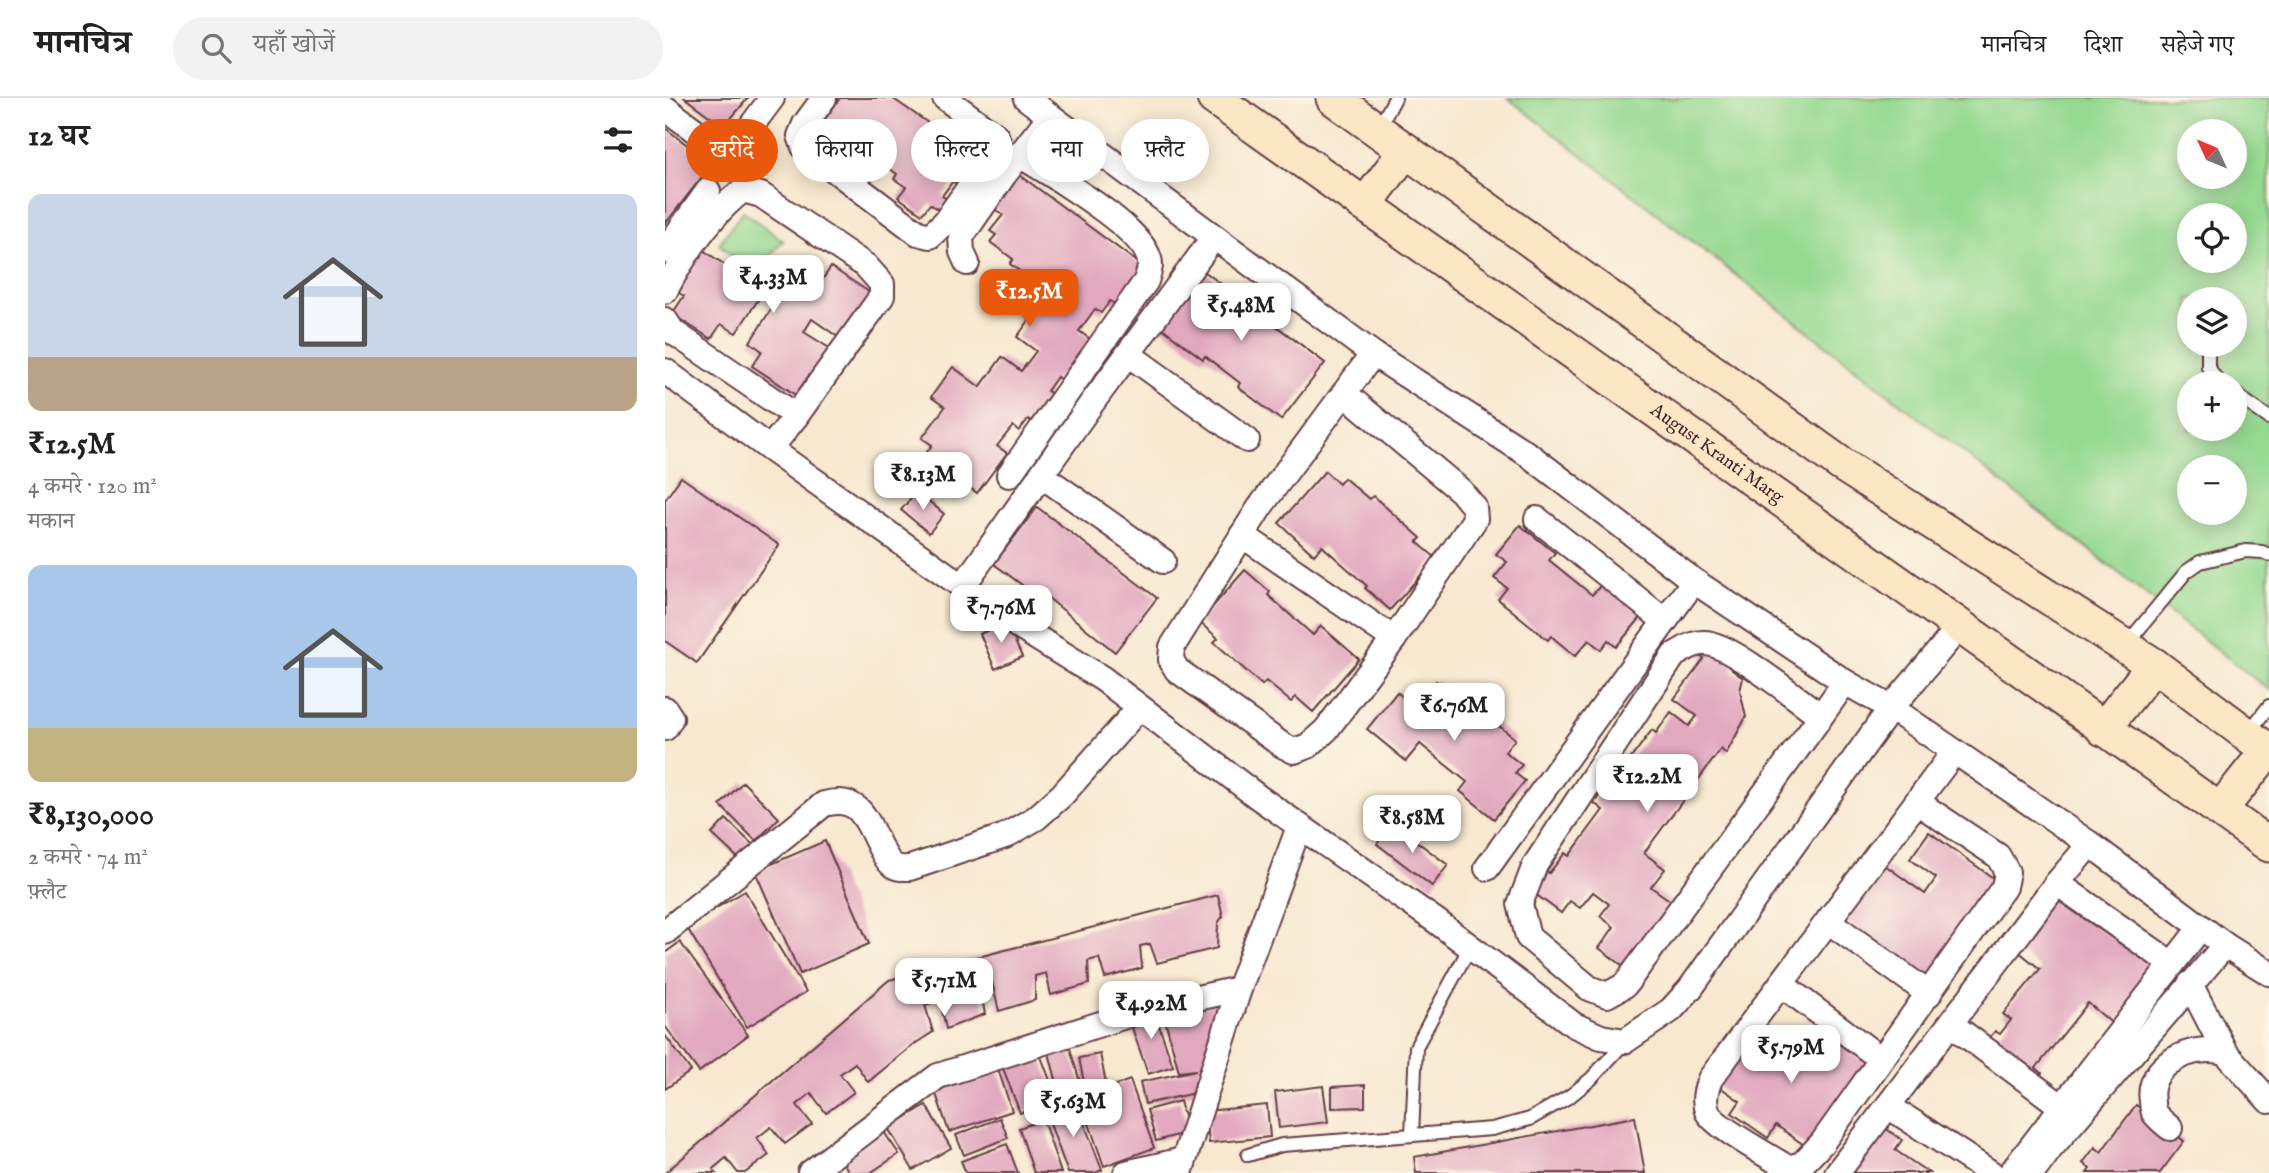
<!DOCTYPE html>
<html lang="hi">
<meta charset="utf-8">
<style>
body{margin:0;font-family:"IM FELL English","Noto Serif Devanagari",serif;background:#f2f2f2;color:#222;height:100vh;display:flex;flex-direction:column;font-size:26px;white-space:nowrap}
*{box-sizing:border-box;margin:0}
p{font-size:23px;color:#767676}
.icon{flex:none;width:38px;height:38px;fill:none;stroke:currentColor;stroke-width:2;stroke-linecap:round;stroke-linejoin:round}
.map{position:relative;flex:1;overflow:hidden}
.side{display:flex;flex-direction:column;background:#fff;width:665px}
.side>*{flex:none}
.guide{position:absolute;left:21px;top:21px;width:665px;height:63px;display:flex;gap:14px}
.needle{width:46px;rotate:314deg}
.controls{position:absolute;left:1512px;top:21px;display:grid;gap:14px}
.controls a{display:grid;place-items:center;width:70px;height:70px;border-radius:50%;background:#fff;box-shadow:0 4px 18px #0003;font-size:35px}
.price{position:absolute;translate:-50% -60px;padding:0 16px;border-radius:14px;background:#fff;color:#222;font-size:23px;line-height:46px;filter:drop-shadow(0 2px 4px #0008)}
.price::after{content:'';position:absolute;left:50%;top:42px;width:21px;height:16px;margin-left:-10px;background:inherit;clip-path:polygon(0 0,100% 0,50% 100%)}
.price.active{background:#ea580c;color:#fff}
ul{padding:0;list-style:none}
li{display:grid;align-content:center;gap:14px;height:371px;padding:0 28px}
li span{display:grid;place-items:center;height:217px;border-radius:14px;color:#555}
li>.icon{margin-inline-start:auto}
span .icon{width:126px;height:126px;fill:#fffc;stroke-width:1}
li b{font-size:30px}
h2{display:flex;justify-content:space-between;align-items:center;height:84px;padding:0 28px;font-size:30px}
.tag{padding:0 24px;border-radius:32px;background:#fff;box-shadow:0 4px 18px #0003;font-size:24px;line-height:63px}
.tag.active{background:#ea580c;color:#fff}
header{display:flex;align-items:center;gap:42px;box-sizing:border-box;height:98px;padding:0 35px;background:#fff;border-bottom:2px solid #e0e0e0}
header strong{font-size:33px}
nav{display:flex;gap:38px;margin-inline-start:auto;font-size:24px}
.search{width:490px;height:63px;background:#f2f2f2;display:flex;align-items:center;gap:18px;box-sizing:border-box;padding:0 24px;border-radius:38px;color:#767676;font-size:26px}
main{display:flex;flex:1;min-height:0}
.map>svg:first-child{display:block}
</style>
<header>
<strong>मानचित्र</strong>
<div class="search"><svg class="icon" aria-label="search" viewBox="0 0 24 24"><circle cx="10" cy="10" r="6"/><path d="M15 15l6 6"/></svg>यहाँ खोजें</div>
<nav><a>मानचित्र</a><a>दिशा</a><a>सहेजे गए</a></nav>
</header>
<main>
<section class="side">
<h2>12 घर<svg class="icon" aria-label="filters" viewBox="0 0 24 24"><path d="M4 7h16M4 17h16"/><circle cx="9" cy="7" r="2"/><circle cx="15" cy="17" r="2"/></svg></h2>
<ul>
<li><span style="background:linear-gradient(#c9d6e8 75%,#b9a48a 0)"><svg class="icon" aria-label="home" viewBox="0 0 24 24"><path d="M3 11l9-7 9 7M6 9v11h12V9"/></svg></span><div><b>₹12.5M</b><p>4 कमरे · 120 m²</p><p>मकान</p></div></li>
<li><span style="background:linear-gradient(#a9c7e8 75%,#c2b280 0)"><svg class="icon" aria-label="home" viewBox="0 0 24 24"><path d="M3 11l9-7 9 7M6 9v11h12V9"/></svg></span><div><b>₹8,130,000</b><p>2 कमरे · 74 m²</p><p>फ़्लैट</p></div></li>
</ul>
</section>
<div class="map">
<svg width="1604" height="1075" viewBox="0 0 1604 1075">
<rect width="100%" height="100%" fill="#fcf5e5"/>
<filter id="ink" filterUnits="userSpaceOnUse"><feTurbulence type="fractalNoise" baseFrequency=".0143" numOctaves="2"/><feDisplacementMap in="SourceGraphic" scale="14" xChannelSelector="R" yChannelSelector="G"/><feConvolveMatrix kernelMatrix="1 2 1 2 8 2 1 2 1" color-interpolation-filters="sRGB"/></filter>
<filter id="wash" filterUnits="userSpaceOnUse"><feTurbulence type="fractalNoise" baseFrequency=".00686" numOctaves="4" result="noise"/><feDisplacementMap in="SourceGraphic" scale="28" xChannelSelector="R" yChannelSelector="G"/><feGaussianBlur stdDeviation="1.57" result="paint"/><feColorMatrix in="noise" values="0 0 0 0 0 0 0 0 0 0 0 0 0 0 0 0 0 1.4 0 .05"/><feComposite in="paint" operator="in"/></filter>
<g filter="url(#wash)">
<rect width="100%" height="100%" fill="#f8e8d0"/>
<!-- green -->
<g fill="#95d991" stroke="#707c5e" stroke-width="2" fill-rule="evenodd">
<path d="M843,0H1604V592ZM1524,33H1570V79H1524ZM1524,117H1570V163H1524ZM1524,201H1570V247H1524ZM1524,285H1570V331H1524ZM1524,369H1570V415H1524Z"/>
<polygon points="78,113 118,143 89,175 54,146"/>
</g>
<g id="blocks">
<!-- building -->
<g fill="#e1a8bf">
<polygon points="20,0 83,0 59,29"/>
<polygon points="175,0 227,0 305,54 301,59 307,63 291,86 288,83 277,98 284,102 276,113 265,106 257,116 233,99 241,89 229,81 232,76 198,52 194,56 184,50 179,58 156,43 165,29 158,24"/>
<polygon points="0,30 47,66 0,126"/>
<polygon points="352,75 479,169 451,207 445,203 436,215 430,211 414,233 425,241 396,282 392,279 382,293 386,295 366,323 363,321 354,333 348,328 332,348 342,355 312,395 260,357 267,347 257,340 280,309 266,299 288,269 315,289 337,259 356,273 371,253 352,239 384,195 345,166 348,161 325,144 331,137 325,133 338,117 327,109"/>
<polygon points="38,152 87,185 94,174 106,182 112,174 134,189 144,173 157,182 166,169 207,196 176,241 147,221 139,234 169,253 137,301 87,268 97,253 85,244 110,205 97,196 71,235 56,226 46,241 7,216 19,198 11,193"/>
<polygon points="535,170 660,265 616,322 573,289 575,285 540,258 538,261 492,226"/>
<polygon points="660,373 674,386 679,380 704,401 708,398 756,440 752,444 771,460 725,512 700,490 702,488 657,448 649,457 614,425"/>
<polygon points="16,379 114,447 32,565 0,543 0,402"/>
<polygon points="252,393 279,416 264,435 236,412"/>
<polygon points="372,409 492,500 450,554 377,495 373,499 329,466"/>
<polygon points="855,427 890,455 884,462 927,497 939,484 978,517 951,549 943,542 936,552 924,542 910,558 886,538 883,542 833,501 842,490 829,480 842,464 831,456"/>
<polygon points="580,472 605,494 603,497 648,537 656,528 694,561 648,614 631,599 626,604 601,583 597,587 549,544 553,540 534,524"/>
<polygon points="341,523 357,559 330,571 315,536"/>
<polygon points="1043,549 1070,566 1067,572 1078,580 1075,593 1081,619 1061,656 1056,651 979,755 1000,771 986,789 1013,808 965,873 934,850 949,829 935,818 944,806 928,794 915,810 905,803 896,815 865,792 880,772 884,775 900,755 904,758 938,712 929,705 941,688 944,690 987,632 991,635 1006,614 1024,628 1032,618 1009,601 1039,561 1035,558"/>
<polygon points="771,583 797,604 800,600 850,641 840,654 857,667 850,675 860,683 829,721 795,693 802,684 755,646 741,663 702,631 732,594 739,600 746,591 758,600"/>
<polygon points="78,684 114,720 91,743 55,707"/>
<polygon points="61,721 89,748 75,762 47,736"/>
<polygon points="727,725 783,767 767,788 712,746"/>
<polygon points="1264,734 1335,785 1264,884 1175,820 1217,765 1260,796 1271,780 1245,761"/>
<polygon points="160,743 204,846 135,876 90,773"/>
<polygon points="80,793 141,894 82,929 21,828"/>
<polygon points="553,797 558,818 553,825 552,850 492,865 485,846 475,848 477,870 440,880 434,860 423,863 424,886 386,897 381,875 370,878 370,902 334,913 327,884 315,889 320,916 281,931 275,902 260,907 268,934 248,947 203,984 190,965 175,976 189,994 161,1015 146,995 132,1007 147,1026 120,1046 106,1029 92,1040 104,1057 80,1075 73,1075 61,1060 48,1071 51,1075 0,1075 224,882"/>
<polygon points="1388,799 1492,871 1449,927 1423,905 1371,970 1377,975 1369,985 1319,946 1330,933 1335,936 1346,922 1338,916 1375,871 1347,848"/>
<polygon points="15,844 83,937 34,974 0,928 0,855"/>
<polygon points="561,897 546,969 534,971 539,993 480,1006 475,984 531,972 514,974 497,910"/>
<polygon points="488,910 508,968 483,976 463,918"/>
<polygon points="1088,929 1135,963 1156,933 1205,968 1146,1052 1111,1027 1103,1040 1067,1015 1075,1003 1049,985"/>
<polygon points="0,937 26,973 0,991"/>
<polygon points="401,937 418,994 396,1000 381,944"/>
<polygon points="372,948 392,1001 355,1015 335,962"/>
<polygon points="435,956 442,990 421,994 414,960"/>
<polygon points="333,971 347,1013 284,1034 270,993"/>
<polygon points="465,982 489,1050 439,1068 415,1000"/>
<polygon points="700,987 700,1009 667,1010 667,989"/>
<polygon points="658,988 663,1024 614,1030 610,994"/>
<polygon points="410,1001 437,1072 430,1075 403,1075 380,1012"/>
<polygon points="515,1003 523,1034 491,1043 482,1012"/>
<polygon points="261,1007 286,1050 248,1072 223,1030"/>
<polygon points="602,1007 605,1039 544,1045 541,1013"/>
<polygon points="1471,1007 1519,1043 1495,1075 1422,1075 1425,1071 1418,1065 1430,1049 1436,1054"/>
<polygon points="970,1019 980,1075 751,1075 749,1059"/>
<polygon points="335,1020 343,1040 299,1057 291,1037"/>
<polygon points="378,1022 396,1075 369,1075 354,1030"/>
<polygon points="1214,1026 1237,1042 1230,1052 1264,1075 1186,1075"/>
<polygon points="219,1034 234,1056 205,1075 185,1075 176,1062"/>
<polygon points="342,1046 353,1075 301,1075 296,1063"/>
</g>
</g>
</g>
<g filter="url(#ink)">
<use href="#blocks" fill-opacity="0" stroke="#643d44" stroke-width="2"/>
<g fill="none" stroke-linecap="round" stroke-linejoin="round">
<defs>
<g id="service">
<polyline points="713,32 730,0"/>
<polyline points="1543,254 1543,269 1554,285"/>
<polyline points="1570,296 1604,320"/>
<polyline points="1460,548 1521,474 1535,464 1581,453 1597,454 1604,457"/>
<polyline points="1583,635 1604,608"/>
<polyline points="747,1037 751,949 805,849"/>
<polyline points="583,1057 617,1047 827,1031 865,1021 905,998 926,981 960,944"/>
</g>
<g id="minor">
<polyline points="159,0 140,26 135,38 139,49 253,135 265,138 280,124 334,47 331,38 280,0"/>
<polyline points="361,0 708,256 864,357 1029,483 1180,584 1226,610 1425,746 1560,847 1604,875"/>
<polyline points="0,10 51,48 62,53 70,50 107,0"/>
<polyline points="0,153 43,93"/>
<polyline points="302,165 297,154 296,139 339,77 385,18"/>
<path d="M0,193C20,155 44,118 78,92L96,97L201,168L217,186V198L131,318L105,351"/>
<polyline points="0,222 8,234 131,318"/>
<polyline points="463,256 582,342"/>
<polyline points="0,273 105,351 356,530 438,581 593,699 771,823 909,927 936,939 960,943 1006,912 1025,891 1226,610 1295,528"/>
<polyline points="679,295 796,393 809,409 810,421 729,541 661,632 643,648 629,653 617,647 512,572 506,562 507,549 595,409 708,256"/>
<path d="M344,377L481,183C482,179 485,172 485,167C486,133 384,76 355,57"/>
<polyline points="376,377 498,463"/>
<polyline points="872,421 1000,523"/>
<polyline points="577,437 729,541"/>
<polyline points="298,488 424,309 549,139"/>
<polyline points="0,611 6,620 0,630"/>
<path d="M1156,618C1133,602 1064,545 1040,545C1028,544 1019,552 1009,557L870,767L855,806L863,839L924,890L942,897L960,887L1156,618L1180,584"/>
<path d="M1252,704L1333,758L1342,774L1339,789L1157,1045L1137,1066L1123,1070C1107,1060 1047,1027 1042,1013C1038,1001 1041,992 1045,981C1126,872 1207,763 1289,654"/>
<polyline points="822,770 1029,483"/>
<polyline points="1392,785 1507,866"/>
<polyline points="1163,823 1264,896"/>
<path d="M0,834L159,706C196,696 201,723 216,751C220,757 222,764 229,768C234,771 240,770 245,770L340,738L371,720L397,697L474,610"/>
<polyline points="1116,886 1216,961"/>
<polyline points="1525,886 1560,954 1604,1003"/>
<polyline points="1286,926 1396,1008"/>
<polyline points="1223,1008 1326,1075"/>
<path d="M1505,1030C1500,1026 1493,1020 1489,1015C1488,1012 1487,1007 1487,1004C1480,966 1529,945 1560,954"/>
<polyline points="1368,1074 1385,1051 1560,847"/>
<polyline points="145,1075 273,978 485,910 574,891"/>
<polyline points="461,1075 518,1062"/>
<polyline points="515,1075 574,891 634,729"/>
<polyline points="1172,1075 1392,785 1425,746"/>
<polyline points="1346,1075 1536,829"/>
</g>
<g id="secondary">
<path id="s1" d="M549,0L1604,747"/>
<polyline points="668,0 1176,366 1489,567 1604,653"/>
<polyline points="700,107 741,52"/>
<polyline points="1438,631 1489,567"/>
<polyline points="1556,711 1603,652"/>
</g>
</defs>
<!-- service casing -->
<use href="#service" stroke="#643d44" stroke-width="16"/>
<!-- minor casing -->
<use href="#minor" stroke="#643d44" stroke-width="28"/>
<!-- secondary casing -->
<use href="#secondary" stroke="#643d44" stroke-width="37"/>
<!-- service -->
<use href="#service" stroke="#fff" stroke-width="12"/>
<!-- minor -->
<use href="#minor" stroke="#fff" stroke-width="24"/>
<!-- secondary -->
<use href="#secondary" stroke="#fbe7c3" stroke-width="33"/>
</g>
</g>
<g text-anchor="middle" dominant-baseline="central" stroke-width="5" stroke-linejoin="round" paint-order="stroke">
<!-- street labels -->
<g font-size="19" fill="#4a1f2b" stroke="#fcf5e5">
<text stroke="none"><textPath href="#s1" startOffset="616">August Kranti Marg</textPath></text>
</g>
</g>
</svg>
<div class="controls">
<a><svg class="needle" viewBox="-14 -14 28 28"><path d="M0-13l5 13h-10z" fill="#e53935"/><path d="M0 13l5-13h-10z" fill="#767676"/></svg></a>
<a><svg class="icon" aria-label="locate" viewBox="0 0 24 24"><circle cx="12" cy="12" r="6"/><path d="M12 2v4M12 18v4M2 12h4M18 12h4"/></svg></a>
<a><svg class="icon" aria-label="layers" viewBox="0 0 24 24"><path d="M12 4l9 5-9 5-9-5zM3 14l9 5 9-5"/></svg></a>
<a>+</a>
<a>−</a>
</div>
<b class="price" style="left:108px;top:217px">₹4.33M</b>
<b class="price active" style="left:364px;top:231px">₹12.5M</b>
<b class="price" style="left:576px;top:245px">₹5.48M</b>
<b class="price" style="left:258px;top:414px">₹8.13M</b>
<b class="price" style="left:336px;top:547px">₹7.76M</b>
<b class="price" style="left:789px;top:645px">₹6.76M</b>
<b class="price" style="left:982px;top:716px">₹12.2M</b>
<b class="price" style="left:747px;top:757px">₹8.58M</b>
<b class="price" style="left:279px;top:920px">₹5.71M</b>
<b class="price" style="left:486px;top:943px">₹4.92M</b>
<b class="price" style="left:1126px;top:987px">₹5.79M</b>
<b class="price" style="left:408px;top:1041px">₹5.63M</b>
<div class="guide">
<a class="tag active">खरीदें</a>
<a class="tag">किराया</a>
<a class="tag">फ़िल्टर</a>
<a class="tag">नया</a>
<a class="tag">फ़्लैट</a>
</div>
</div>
</main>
